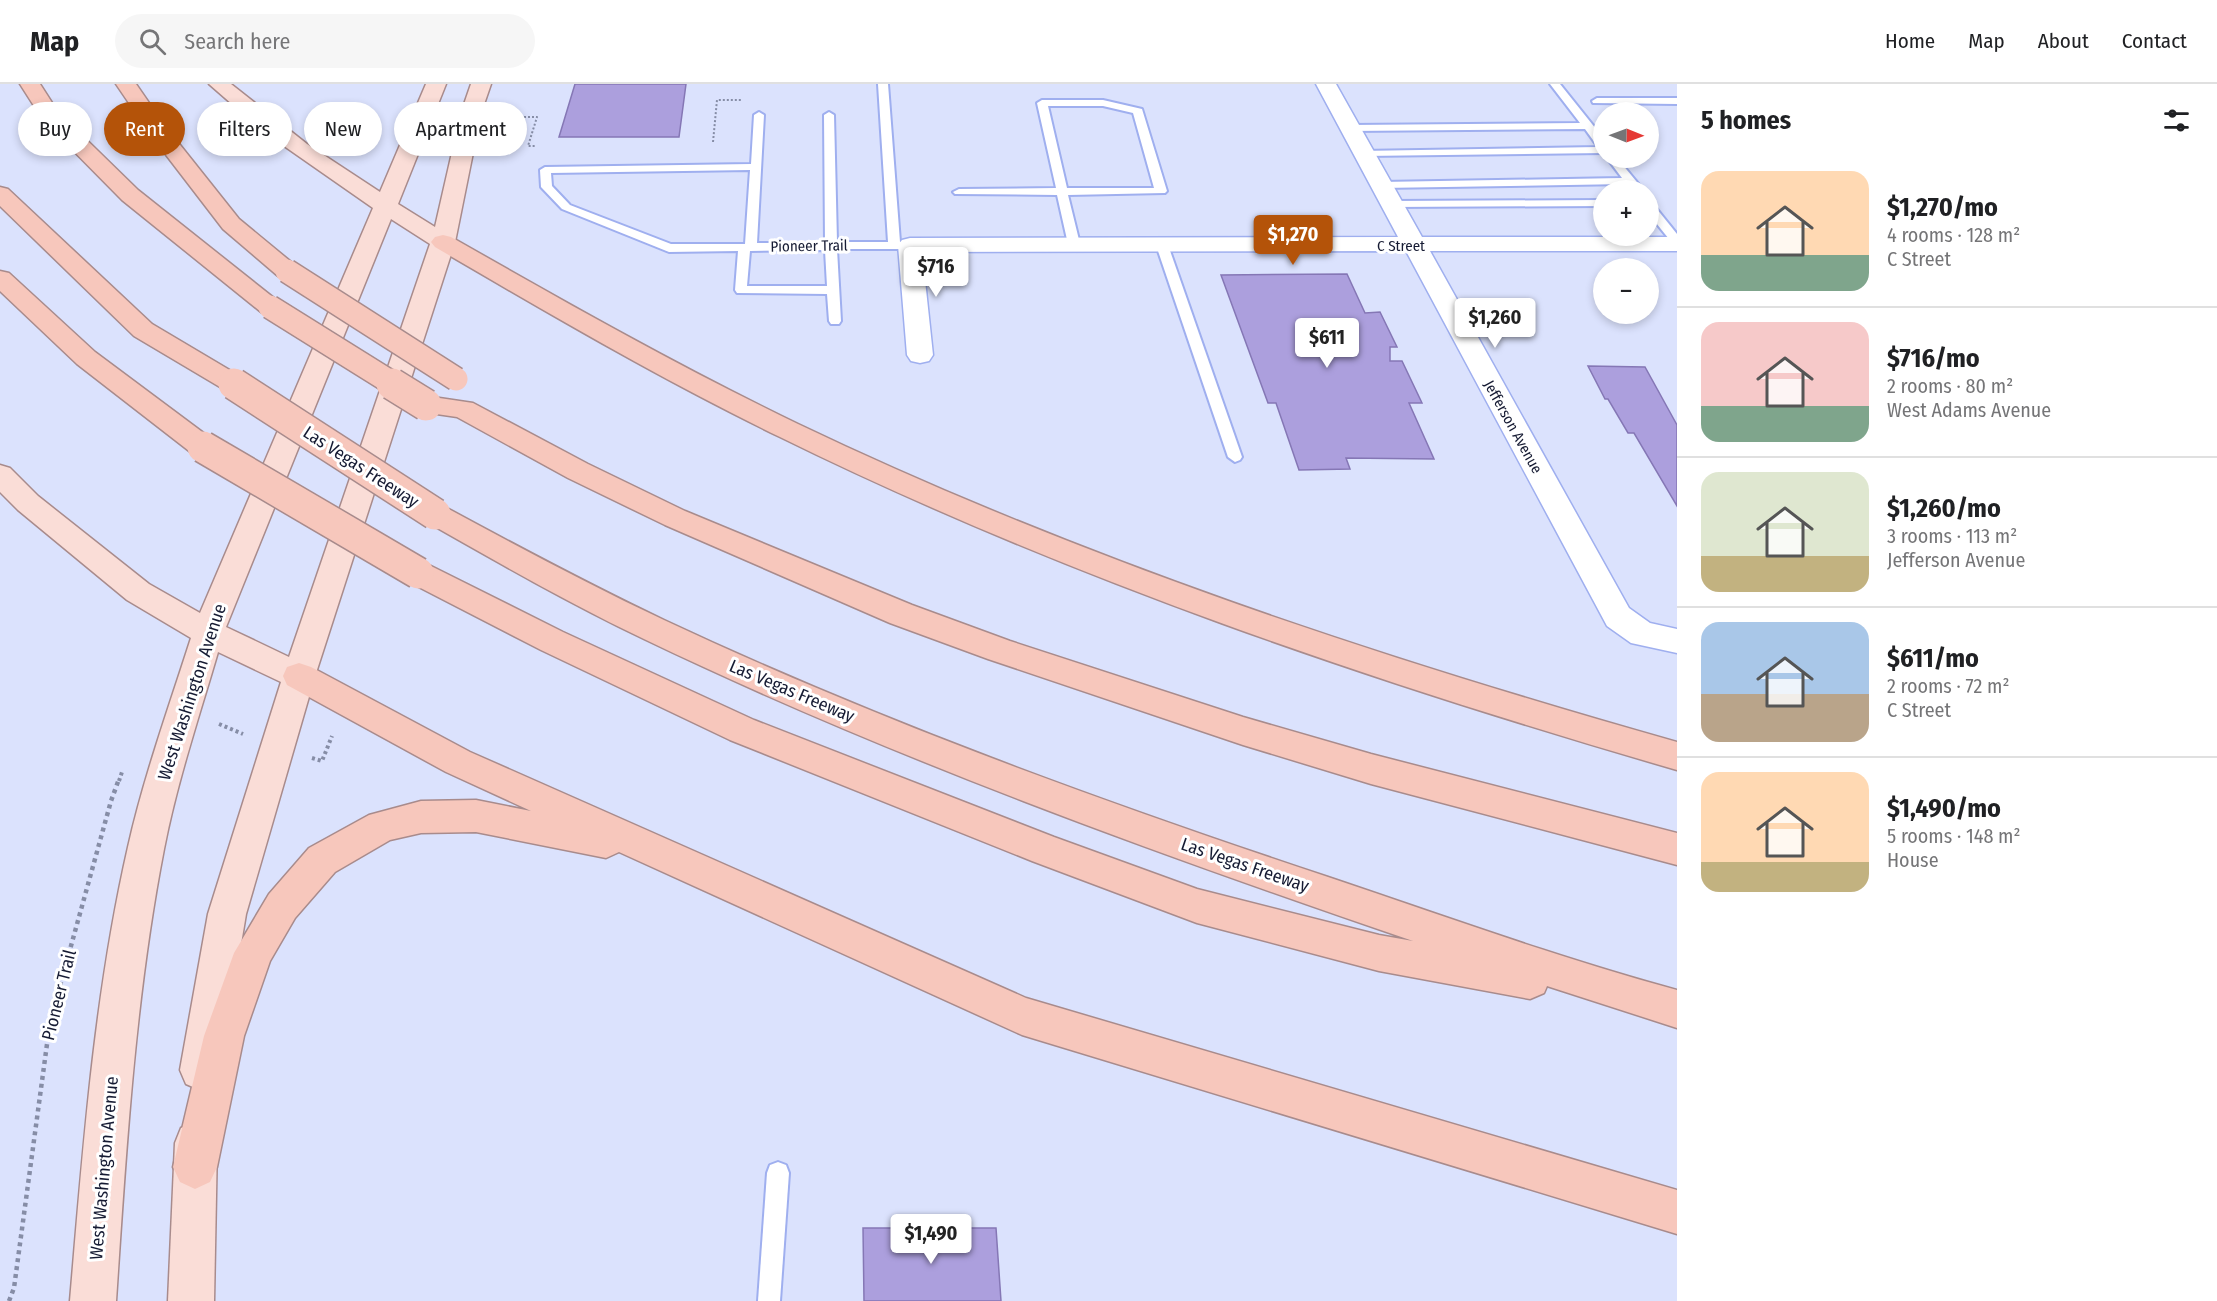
<!DOCTYPE html>
<meta charset="utf-8">
<style>
body{margin:0;font-family:"Fira Sans Condensed",sans-serif;background:#f6f6f6;color:#202124;height:100vh;display:flex;flex-direction:column;font-size:22px;white-space:nowrap}
*{box-sizing:border-box;margin:0}
p{font-size:20px;color:#757577}
.icon{flex:none;width:33px;height:33px;fill:none;stroke:currentColor;stroke-width:2;stroke-linecap:round;stroke-linejoin:round}
.map{position:relative;flex:1;overflow:hidden}
.panel{display:flex;flex-direction:column;background:#fff;width:540px}
.panel>*{flex:none}
.hud{position:absolute;left:18px;top:18px;width:570px;height:54px;display:flex;gap:12px}
.needle{width:39px;rotate:91deg}
.fabs{position:absolute;left:1593px;top:18px;display:grid;gap:12px}
.fabs a{display:grid;place-items:center;width:66px;height:66px;border-radius:50%;background:#fff;box-shadow:0 3px 9px #0003;font-size:30px}
.price{position:absolute;translate:-50% -51px;padding:0 14px;border-radius:6px;background:#fff;color:#222;font-size:20px;line-height:39px;filter:drop-shadow(0 2px 3px #0008)}
.price::after{content:'';position:absolute;left:50%;top:36px;width:18px;height:14px;margin-left:-9px;background:inherit;clip-path:polygon(0 0,100% 0,50% 100%)}
.price.on{background:#b45309;color:#fff}
ul{padding:0;list-style:none}
li{display:flex;align-items:center;gap:18px;height:150px;padding:0 24px}
li+li{border-top:2px solid #e0e0e0}
li span{display:grid;place-items:center;flex:none;width:168px;height:120px;border-radius:18px;color:#555}
li>.icon{margin-inline-start:auto}
span .icon{width:72px;height:72px;fill:#fffc;stroke-width:1}
li b{font-size:26px}
h2{display:flex;justify-content:space-between;align-items:center;height:72px;padding:0 24px;font-size:26px}
.pill{padding:0 21px;border-radius:27px;background:#fff;box-shadow:0 3px 9px #0003;font-size:21px;line-height:54px}
.pill.on{background:#b45309;color:#fff}
header{display:flex;align-items:center;gap:36px;box-sizing:border-box;height:84px;padding:0 30px;background:#fff;border-bottom:2px solid #e0e0e0}
header strong{font-size:28px}
nav{display:flex;gap:33px;margin-inline-start:auto;font-size:21px}
.search{width:420px;height:54px;background:#f6f6f6;display:flex;align-items:center;gap:15px;box-sizing:border-box;padding:0 21px;border-radius:33px;color:#757577;font-size:22px}
main{display:flex;flex:1;min-height:0}
.map>svg:first-child{display:block}
</style>
<header>
<strong>Map</strong>
<div class="search"><svg class="icon" aria-label="search" viewBox="0 0 24 24"><circle cx="10" cy="10" r="6"/><path d="M15 15l6 6"/></svg>Search here</div>
<nav><a>Home</a><a>Map</a><a>About</a><a>Contact</a></nav>
</header>
<main>
<div class="map">
<svg width="1677" height="1217" viewBox="0 0 1677 1217">
<rect width="100%" height="100%" fill="#dbe2fd"/>
<!-- building -->
<g fill="#ac9fdd" stroke="#8577b5" stroke-width="1.5">
<polygon points="575,0 686,0 679,53 559,53"/>
<polygon points="1347,190 1365,229 1380,228 1397,263 1390,263 1390,277 1402,277 1422,319 1409,319 1434,375 1346,374 1350,385 1299,386 1276,319 1268,319 1221,191"/>
<polygon points="1588,282 1645,283 1677,341 1677,422 1634,349 1628,349 1608,315 1605,315"/>
<polygon points="863,1144 996,1144 1001,1217 864,1217"/>
</g>
<g fill="none" stroke-linecap="round" stroke-linejoin="round">
<defs>
<g id="service">
<path d="M878,0H888L900,158L910,157L916,161L910,165H837L841,237L839,240H831L829,237L827,210L737,209L735,206L738,167L669,168L562,125L541,103L540,86L545,83L751,80L754,31L759,28L764,31L757,159H825L824,31L829,28L834,31L837,158H888ZM750,86L745,160H671L570,121L552,102L551,89ZM825,166L827,202H747L750,167Z"/>
<polygon points="1550,0 1560,0 1604,55 1604,69 1364,72 1359,69 1360,67 1598,63 1585,45 1350,47 1345,44 1350,41 1580,39"/>
<polygon points="1597,14 1677,14 1677,20 1593,19 1592,17"/>
<path d="M1042,16H1103L1142,25L1167,107L1165,109L1068,111L1080,160L1074,164L1068,160L1057,111L955,110L953,108L959,105L1056,104L1037,19ZM1048,22H1103L1133,29L1154,104H1067Z"/>
<polygon points="1607,74 1617,74 1641,103 1639,105 1631,105 1627,100 1381,104 1375,101 1381,98 1622,94"/>
<polygon points="1604,116 1604,122 1391,123 1385,120 1391,117"/>
<polygon points="1648,118 1652,119 1677,150 1677,162 1673,160 1648,129"/>
<polygon points="1162,157 1168,161 1242,373 1240,376 1235,378 1228,373 1156,161"/>
<polygon points="778,1078 786,1081 789,1089 780,1217 758,1217 767,1089 770,1081"/>
</g>
<polygon id="minor" points="1316,0 1336,0 1422,153 1677,153 1677,167 1430,167 1629,524 1650,539 1677,545 1677,569 1631,559 1607,542 1406,167 922,168 933,271 929,277 920,279 911,277 907,271 898,161 902,156 910,154 1398,153"/>
<g id="primary">
<path d="M209,0H231L307,60L380,108L426,0H446L398,120L435,143L461,29L471,0H491L481,29L455,158L315,592L246,830L220,986L214,1000L200,1006L186,1000L180,986L208,830L281,598L218,568C199,633 177,698 164,765C135,914 126,1066 116,1217H70C83,1065 94,912 128,763C144,692 169,623 191,554L127,516L18,426L0,408V381L10,384L38,412L149,500L200,529L373,124L264,48ZM391,135L430,160L289,573L226,543Z"/>
<polygon points="196,1038 211,1044 217,1059 214,1217 168,1217 175,1059 181,1044"/>
</g>
<g id="motorway">
<polygon points="20,0 40,0 58,28 138,106 279,218 282,223 279,228 270,231 261,228 122,116 43,36"/>
<polygon points="116,0 136,0 165,42 239,135 296,182 299,187 296,192 287,194 278,192 223,145 150,50"/>
<polygon points="0,103 8,105 152,240 243,294 247,300 243,306 234,309 225,306 134,252 0,122"/>
<path d="M443,151L451,153C565,218 680,283 798,340C1080,475 1377,573 1677,658V686C1370,597 1067,494 780,353C662,296 548,229 435,163L431,158L435,153Z"/>
<polygon points="0,187 9,189 95,268 213,356 217,363 213,370 203,372 193,370 77,280 0,207"/>
<polygon points="426,312 473,319 588,380 685,427 912,521 1010,557 1243,633 1371,670 1677,749 1677,781 1371,700 1243,661 988,575 890,539 665,441 568,394 457,333 416,327 413,321 416,315"/>
<path d="M435,420L445,423C517,462 590,501 664,536C879,637 1103,718 1328,793C1444,832 1559,874 1677,906V944L1547,902L1544,909L1530,915L1379,887L1197,839L1032,777L730,656L541,566L407,497L403,489L407,481L418,478L429,481L563,548L754,636L1054,753L1197,805L1379,851L1413,857C1153,768 892,674 644,555C569,519 497,478 425,437L420,430L425,423Z"/>
<polygon points="299,579 311,583 470,668 1026,914 1677,1106 1677,1150 1022,951 619,768 606,774 476,748 421,749 390,756 335,788 295,834 270,877 244,952 217,1083 210,1098 195,1105 180,1098 173,1083 204,952 234,869 269,810 309,764 369,731 421,717 476,716 531,727 446,688 287,601 283,592 287,583"/>
</g>
</defs>
<!-- service casing -->
<use href="#service" stroke="#9fafef" stroke-width="4"/>
<!-- minor casing -->
<use href="#minor" stroke="#9fafef" stroke-width="3"/>
<!-- primary casing -->
<use href="#primary" stroke="#a88b8c" stroke-width="3"/>
<!-- motorway casing -->
<use href="#motorway" stroke="#a88b8c" stroke-width="3"/>
<!-- path-far2 -->
<g stroke="#868da6" stroke-width="2" stroke-dasharray="2 2" stroke-linecap="butt">
<polyline points="504,33 537,33 528,62 535,62"/>
<polyline points="713,58 717,16 742,16"/>
</g>
<!-- path-far1 -->
<g stroke="#868da6" stroke-width="4" stroke-dasharray="3 3" stroke-linecap="butt">
<polyline points="219,640 243,650"/>
<polyline points="312,674 322,677 332,652"/>
<polyline points="119,697 122,688"/>
</g>
<!-- path -->
<polyline stroke="#868da6" stroke-width="4.5" stroke-dasharray="4 4" stroke-linecap="butt" points="9,1217 14,1204 50,938 111,717 119,695"/>
<!-- service -->
<use href="#service" fill="#fff" fill-rule="evenodd"/>
<!-- minor -->
<use href="#minor" fill="#fff" fill-rule="evenodd"/>
<!-- primary -->
<use href="#primary" fill="#faddd7" fill-rule="evenodd"/>
<!-- motorway -->
<use href="#motorway" fill="#f7c7bc" fill-rule="evenodd"/>
<defs>
<g id="motorway-bridge-far1">
<polyline points="287,187 456,295"/>
<polyline points="270,223 395,301"/>
<polyline points="234,300 236,301"/>
</g>
<g id="motorway-bridge">
<polyline points="234,300 435,430"/>
<polyline points="392,300 426,321"/>
<polyline points="203,363 418,489"/>
</g>
</defs>
<!-- motorway-bridge-far1 casing -->
<use href="#motorway-bridge-far1" stroke="#a88b8c" stroke-width="26" stroke-linecap="butt"/>
<!-- motorway-bridge casing -->
<use href="#motorway-bridge" stroke="#a88b8c" stroke-width="34" stroke-linecap="butt"/>
<!-- motorway-bridge-far1 -->
<use href="#motorway-bridge-far1" stroke="#f7c7bc" stroke-width="23"/>
<!-- motorway-bridge -->
<use href="#motorway-bridge" stroke="#f7c7bc" stroke-width="31"/>
</g>
<g text-anchor="middle" dominant-baseline="central" stroke-width="6" stroke-linejoin="round" paint-order="stroke">
<!-- far-street labels -->
<g font-size="15" fill="#161b33" stroke="#fff">
<text transform="translate(809 162) rotate(-1)">Pioneer Trail</text>
<text x="1401" y="162">C Street</text>
<text transform="translate(1513 343) rotate(61)">Jefferson Avenue</text>
</g>
<!-- street labels -->
<g font-size="18" fill="#161b33" stroke="#fff">
<text transform="translate(361 383) rotate(33)">Las Vegas Freeway</text>
<text transform="translate(792 607) rotate(23)">Las Vegas Freeway</text>
<text transform="translate(192 608) rotate(-72)">West Washington Avenue</text>
<text transform="translate(1245 781) rotate(19)">Las Vegas Freeway</text>
<text transform="translate(59 911) rotate(-76)">Pioneer Trail</text>
<text transform="translate(104 1084) rotate(-85)">West Washington Avenue</text>
</g>
</g>
</svg>
<div class="fabs">
<a><svg class="needle" viewBox="-14 -14 28 28"><path d="M0-13l5 13h-10z" fill="#e53935"/><path d="M0 13l5-13h-10z" fill="#757577"/></svg></a>
<a>+</a>
<a>−</a>
</div>
<b class="price on" style="left:1293px;top:182px">$1,270</b>
<b class="price" style="left:936px;top:214px">$716</b>
<b class="price" style="left:1495px;top:265px">$1,260</b>
<b class="price" style="left:1327px;top:285px">$611</b>
<b class="price" style="left:931px;top:1181px">$1,490</b>
<div class="hud">
<a class="pill">Buy</a>
<a class="pill on">Rent</a>
<a class="pill">Filters</a>
<a class="pill">New</a>
<a class="pill">Apartment</a>
</div>
</div>
<section class="panel">
<h2>5 homes<svg class="icon" aria-label="filters" viewBox="0 0 24 24"><path d="M4 7h16M4 17h16"/><circle cx="9" cy="7" r="2"/><circle cx="15" cy="17" r="2"/></svg></h2>
<ul>
<li><span style="background:linear-gradient(#ffd9b3 70%,#7fa58c 0)"><svg class="icon" aria-label="home" viewBox="0 0 24 24"><path d="M3 11l9-7 9 7M6 9v11h12V9"/></svg></span><div><b>$1,270/mo</b><p>4 rooms · 128 m²</p><p>C Street</p></div></li>
<li><span style="background:linear-gradient(#f6c9c9 70%,#7fa58c 0)"><svg class="icon" aria-label="home" viewBox="0 0 24 24"><path d="M3 11l9-7 9 7M6 9v11h12V9"/></svg></span><div><b>$716/mo</b><p>2 rooms · 80 m²</p><p>West Adams Avenue</p></div></li>
<li><span style="background:linear-gradient(#dfe7d0 70%,#c2b280 0)"><svg class="icon" aria-label="home" viewBox="0 0 24 24"><path d="M3 11l9-7 9 7M6 9v11h12V9"/></svg></span><div><b>$1,260/mo</b><p>3 rooms · 113 m²</p><p>Jefferson Avenue</p></div></li>
<li><span style="background:linear-gradient(#a9c7e8 60%,#b9a48a 0)"><svg class="icon" aria-label="home" viewBox="0 0 24 24"><path d="M3 11l9-7 9 7M6 9v11h12V9"/></svg></span><div><b>$611/mo</b><p>2 rooms · 72 m²</p><p>C Street</p></div></li>
<li><span style="background:linear-gradient(#ffd9b3 75%,#c2b280 0)"><svg class="icon" aria-label="home" viewBox="0 0 24 24"><path d="M3 11l9-7 9 7M6 9v11h12V9"/></svg></span><div><b>$1,490/mo</b><p>5 rooms · 148 m²</p><p>House</p></div></li>
</ul>
</section>
</main>
